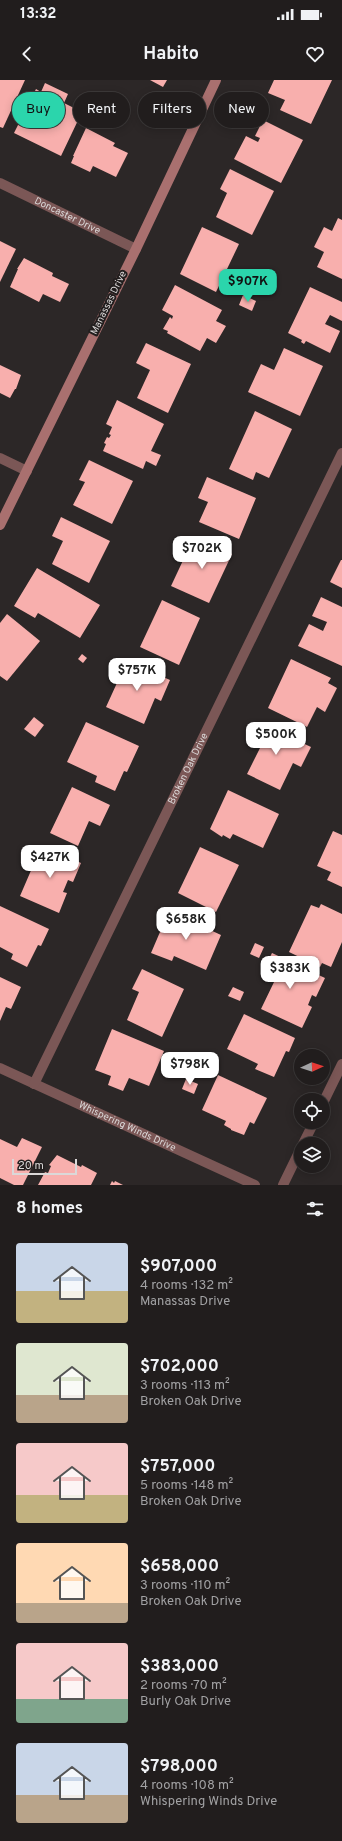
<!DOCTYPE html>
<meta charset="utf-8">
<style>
body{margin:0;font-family:Overpass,sans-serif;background:#292626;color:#f1f3f6;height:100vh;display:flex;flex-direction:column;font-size:15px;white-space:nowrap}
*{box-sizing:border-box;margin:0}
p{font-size:13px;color:#a2a2a4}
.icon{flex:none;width:22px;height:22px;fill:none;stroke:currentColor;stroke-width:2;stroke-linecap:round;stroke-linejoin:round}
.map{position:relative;height:1105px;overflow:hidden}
.details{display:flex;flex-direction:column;background:#211d1d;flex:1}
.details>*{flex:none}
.guide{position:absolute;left:12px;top:12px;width:318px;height:36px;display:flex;gap:8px}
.needle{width:26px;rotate:87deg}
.controls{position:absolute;left:294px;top:969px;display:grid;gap:8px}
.controls a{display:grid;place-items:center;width:36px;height:36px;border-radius:50%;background:#211d1d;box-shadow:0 2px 10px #0003,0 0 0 1px #3e3b3b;font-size:20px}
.scale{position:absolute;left:12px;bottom:10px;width:65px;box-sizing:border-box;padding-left:4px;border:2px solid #dbd8d8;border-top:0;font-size:11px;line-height:14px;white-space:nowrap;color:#dbd8d8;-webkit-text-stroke:3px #221e1e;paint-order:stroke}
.price{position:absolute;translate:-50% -34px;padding:0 9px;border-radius:8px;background:#fff;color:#222;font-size:13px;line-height:26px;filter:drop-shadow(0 1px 2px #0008)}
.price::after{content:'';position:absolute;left:50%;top:24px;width:12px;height:9px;margin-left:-6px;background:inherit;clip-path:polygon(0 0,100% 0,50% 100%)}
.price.current{background:#2bd5ac;color:#111}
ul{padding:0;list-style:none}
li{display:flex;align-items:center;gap:12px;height:100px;padding:0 16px}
li span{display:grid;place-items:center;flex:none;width:112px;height:80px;border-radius:4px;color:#555}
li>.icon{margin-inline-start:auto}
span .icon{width:48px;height:48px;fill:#fffc;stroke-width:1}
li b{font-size:17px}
h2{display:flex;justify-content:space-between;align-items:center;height:48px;padding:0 16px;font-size:17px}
.chip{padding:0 14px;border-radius:18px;background:#211d1d;box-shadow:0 2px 10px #0003,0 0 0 1px #3e3b3b;font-size:14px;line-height:36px}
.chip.current{background:#2bd5ac;color:#111}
.status{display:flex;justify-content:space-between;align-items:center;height:28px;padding:0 20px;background:#211d1d;direction:ltr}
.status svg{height:11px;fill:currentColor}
header{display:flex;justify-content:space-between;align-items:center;height:52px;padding:0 16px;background:#211d1d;font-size:18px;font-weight:700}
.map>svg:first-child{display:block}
</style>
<div class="status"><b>13:32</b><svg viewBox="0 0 49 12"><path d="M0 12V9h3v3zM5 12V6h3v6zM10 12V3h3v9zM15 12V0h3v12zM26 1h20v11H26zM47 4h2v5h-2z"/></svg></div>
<header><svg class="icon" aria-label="back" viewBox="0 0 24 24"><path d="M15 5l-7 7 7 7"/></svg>Habito<svg class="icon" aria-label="heart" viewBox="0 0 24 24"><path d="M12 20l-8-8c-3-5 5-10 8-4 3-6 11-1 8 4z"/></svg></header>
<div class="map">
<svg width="342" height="1105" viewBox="0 0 342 1105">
<rect width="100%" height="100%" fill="#2c2727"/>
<!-- building -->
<g fill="#f8afad">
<polygon points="0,0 25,0 3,48 0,47"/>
<polygon points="150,0 167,0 163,7"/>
<polygon points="274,0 332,0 311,44 280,30 285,20 268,13"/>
<polygon points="45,3 68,14 64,23 82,32 61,76 14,53 36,9 41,12"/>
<polygon points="263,40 303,60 281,103 234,79 246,56 258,62 260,58 255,56"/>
<polygon points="86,48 115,63 113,66 128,73 116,97 93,86 90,92 71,83 74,76 73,76"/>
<polygon points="230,89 274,111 252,155 216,137 227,113 220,109"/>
<polygon points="338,138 342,140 342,199 317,187 324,172 314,167 324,147 332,151"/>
<polygon points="202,147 239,164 216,212 180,194"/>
<polygon points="0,161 16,169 0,202"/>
<polygon points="24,178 53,193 52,196 69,204 60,222 43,214 39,222 10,207 18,189 17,189"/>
<polygon points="175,205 222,230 216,241 226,246 216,263 207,258 200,271 167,253 168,251 163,249 170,237 172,239 173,236 162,230"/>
<polygon points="310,207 342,222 342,241 330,235 325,244 340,251 330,273 306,261 304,264 301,262 302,260 288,253"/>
<polygon points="243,215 256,221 252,231 239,225"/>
<polygon points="146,263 191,284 168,333 137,318 150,290 136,283"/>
<polygon points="284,268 323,286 300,336 248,312 261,284 274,290"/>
<polygon points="0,285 21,295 16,309 15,309 10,318 0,313"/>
<polygon points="117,320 164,344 151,371 161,375 156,386 146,381 143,389 103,371 106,364 104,363 107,357 109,358 111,355 109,354 112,347 106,344"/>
<polygon points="255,331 292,349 269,398 256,392 253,400 229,389"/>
<polygon points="89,380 133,401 112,444 73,425 85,402 79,400"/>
<polygon points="207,397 256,418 239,459 199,442 208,422 198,418"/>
<polygon points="61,437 110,461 89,503 52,484 63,461 52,456"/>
<polygon points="194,457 232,474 209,523 171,506"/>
<polygon points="341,480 342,480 342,508 330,502"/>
<polygon points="37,488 100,525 80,558 38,533 35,538 14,526"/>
<polygon points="321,517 342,527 342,586 298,566 309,544 323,551 327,542 312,536"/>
<polygon points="162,520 200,538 179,585 140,567"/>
<polygon points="7,534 40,561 7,601 0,596 0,543"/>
<polygon points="82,574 87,578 83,583 78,579"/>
<polygon points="291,579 331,598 328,603 337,608 325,632 317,627 307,647 268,628"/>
<polygon points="127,581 170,600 161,621 155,618 144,644 106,627"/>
<polygon points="34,637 44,645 35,657 24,649"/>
<polygon points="86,642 139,666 127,692 124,691 115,711 95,702 97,696 67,682"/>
<polygon points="260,643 311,667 301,687 293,683 280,710 247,694 260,668 250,664"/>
<polygon points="72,707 110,725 100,746 89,741 78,766 50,753"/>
<polygon points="228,710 279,734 263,768 233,754 230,759 223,755 222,757 210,749"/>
<polygon points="333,751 342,755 342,807 327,800 331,792 317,786"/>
<polygon points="42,765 81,783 73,802 68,800 63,812 67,813 59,833 20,816"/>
<polygon points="200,767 239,785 216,832 178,813"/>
<polygon points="321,824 342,834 342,862 331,887 322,883 320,887 289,872 311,825 319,828"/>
<polygon points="0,826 49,849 41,866 38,865 27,887 11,879 13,874 0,867"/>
<polygon points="169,831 221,855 206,890 174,876 172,881 151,873"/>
<polygon points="255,863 264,867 259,878 250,874"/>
<polygon points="272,873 325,898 316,917 312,915 308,925 312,927 302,948 261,929 275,900 262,893"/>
<polygon points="142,889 184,909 162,957 127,940 139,912 132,909"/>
<polygon points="0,897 21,907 11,929 6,927 0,941"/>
<polygon points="233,907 244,912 240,921 228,916"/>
<polygon points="244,934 295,958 289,972 286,971 274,997 255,989 258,984 227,969"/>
<polygon points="112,949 164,971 149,1006 129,998 123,1011 108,1005 111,996 95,990"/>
<polygon points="218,995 267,1018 254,1044 250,1042 244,1055 231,1050 231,1049 224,1045 226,1041 202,1030"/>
<polygon points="186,999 198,1004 194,1014 182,1009"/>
<polygon points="22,1058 42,1067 23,1105 14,1105 0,1098 0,1059 17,1067"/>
<polygon points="57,1075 81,1087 82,1085 97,1093 91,1105 38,1105 45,1092 48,1093 51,1086 49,1085"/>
<polygon points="112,1101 114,1103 115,1101 123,1105 110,1105"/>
</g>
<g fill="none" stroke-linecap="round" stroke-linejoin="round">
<!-- street -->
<g stroke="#7b5756" stroke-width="10">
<path id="s1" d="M0,103L136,169"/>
<polyline points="0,378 27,391"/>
<path id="s2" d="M0,988L255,1105"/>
<path id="s3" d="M34,1004L342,373"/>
<polyline points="323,1023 342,984"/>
<polyline points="303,1064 314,1042"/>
<polyline points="283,1105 301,1068"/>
</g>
<!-- secondary -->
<polyline stroke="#a9706f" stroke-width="10" points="0,445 136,169 216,0"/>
</g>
<g text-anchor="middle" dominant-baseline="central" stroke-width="4" stroke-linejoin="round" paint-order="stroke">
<!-- street labels -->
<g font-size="10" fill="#dbd8d8" stroke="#221e1e">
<text stroke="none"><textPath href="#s1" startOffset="75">Doncaster Drive</textPath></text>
<text transform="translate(109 223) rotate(-64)">Manassas Drive</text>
<text stroke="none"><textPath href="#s3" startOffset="351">Broken Oak Drive</textPath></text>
<text stroke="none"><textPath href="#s2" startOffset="140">Whispering Winds Drive</textPath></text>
</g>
</g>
</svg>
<div class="controls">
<a><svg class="needle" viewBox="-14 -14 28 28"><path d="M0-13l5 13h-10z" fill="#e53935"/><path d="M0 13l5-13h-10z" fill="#a2a2a4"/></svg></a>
<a><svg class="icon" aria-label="locate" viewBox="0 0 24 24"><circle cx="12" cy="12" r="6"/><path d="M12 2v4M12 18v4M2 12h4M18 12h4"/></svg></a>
<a><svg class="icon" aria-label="layers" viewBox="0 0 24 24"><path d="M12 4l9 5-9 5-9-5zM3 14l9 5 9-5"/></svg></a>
</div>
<div class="scale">20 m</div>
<b class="price current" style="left:248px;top:223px">$907K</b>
<b class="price" style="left:202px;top:490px">$702K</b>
<b class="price" style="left:137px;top:612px">$757K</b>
<b class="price" style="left:276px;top:676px">$500K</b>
<b class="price" style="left:50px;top:799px">$427K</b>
<b class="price" style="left:186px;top:861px">$658K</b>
<b class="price" style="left:290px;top:910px">$383K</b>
<b class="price" style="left:190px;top:1006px">$798K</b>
<div class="guide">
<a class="chip current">Buy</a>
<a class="chip">Rent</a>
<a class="chip">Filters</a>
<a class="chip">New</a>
</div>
</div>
<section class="details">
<h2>8 homes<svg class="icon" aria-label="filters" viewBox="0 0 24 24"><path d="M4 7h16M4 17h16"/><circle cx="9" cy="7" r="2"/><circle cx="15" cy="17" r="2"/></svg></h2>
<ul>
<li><span style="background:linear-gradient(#c9d6e8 60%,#c2b280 0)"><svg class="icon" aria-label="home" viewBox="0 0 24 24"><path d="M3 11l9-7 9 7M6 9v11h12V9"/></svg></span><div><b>$907,000</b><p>4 rooms · 132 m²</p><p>Manassas Drive</p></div></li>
<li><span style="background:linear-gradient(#dfe7d0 65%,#b9a48a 0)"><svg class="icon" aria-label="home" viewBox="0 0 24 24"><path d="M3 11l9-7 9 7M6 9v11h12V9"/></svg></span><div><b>$702,000</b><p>3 rooms · 113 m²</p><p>Broken Oak Drive</p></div></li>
<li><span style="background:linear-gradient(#f6c9c9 65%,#c2b280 0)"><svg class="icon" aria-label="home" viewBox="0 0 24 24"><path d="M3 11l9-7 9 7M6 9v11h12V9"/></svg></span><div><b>$757,000</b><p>5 rooms · 148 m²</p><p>Broken Oak Drive</p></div></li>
<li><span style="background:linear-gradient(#ffd9b3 75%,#b9a48a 0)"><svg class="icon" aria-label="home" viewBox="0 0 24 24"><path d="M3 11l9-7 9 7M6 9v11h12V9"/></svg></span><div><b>$658,000</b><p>3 rooms · 110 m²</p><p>Broken Oak Drive</p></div></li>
<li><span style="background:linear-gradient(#f6c9c9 70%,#7fa58c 0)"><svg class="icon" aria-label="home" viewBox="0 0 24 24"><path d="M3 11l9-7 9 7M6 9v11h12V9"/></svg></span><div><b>$383,000</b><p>2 rooms · 70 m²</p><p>Burly Oak Drive</p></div></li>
<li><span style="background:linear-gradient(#c9d6e8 65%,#b9a48a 0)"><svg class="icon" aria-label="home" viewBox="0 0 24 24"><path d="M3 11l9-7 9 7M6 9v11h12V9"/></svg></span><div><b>$798,000</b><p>4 rooms · 108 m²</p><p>Whispering Winds Drive</p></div></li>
</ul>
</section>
